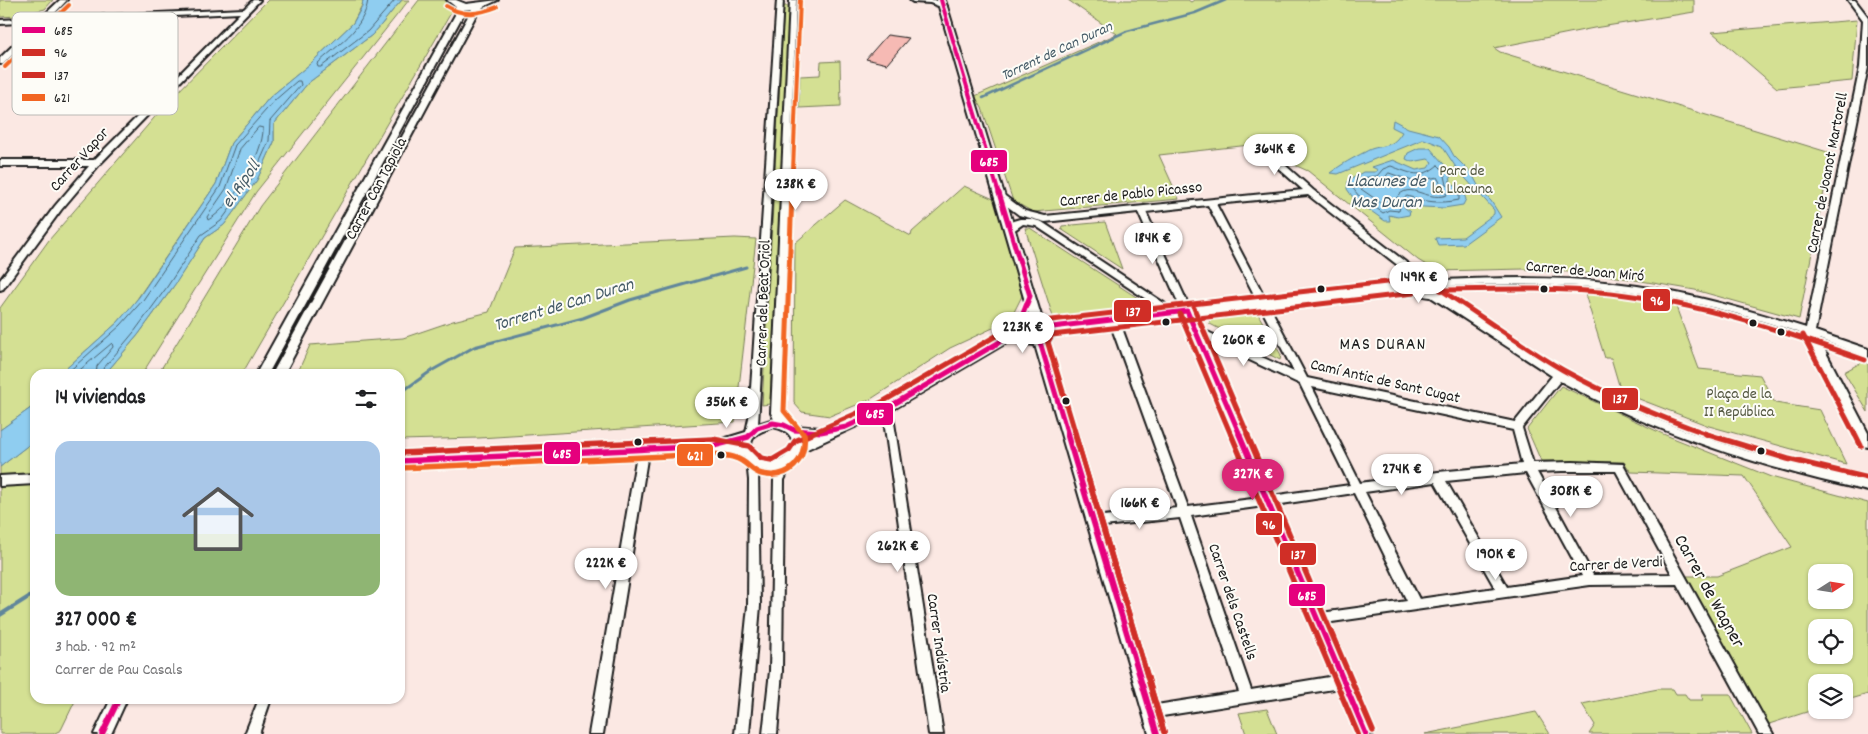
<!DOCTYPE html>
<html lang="es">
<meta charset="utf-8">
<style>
body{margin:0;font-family:Dekko,sans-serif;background:#f6f6f6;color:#202124;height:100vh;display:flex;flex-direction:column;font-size:19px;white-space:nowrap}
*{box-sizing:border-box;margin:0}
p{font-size:16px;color:#757577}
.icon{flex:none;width:28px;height:28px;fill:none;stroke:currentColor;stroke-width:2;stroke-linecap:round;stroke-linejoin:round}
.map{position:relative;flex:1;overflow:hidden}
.details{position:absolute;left:30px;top:369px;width:375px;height:335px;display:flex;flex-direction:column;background:#fff;border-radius:15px;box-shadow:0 1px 4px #0004}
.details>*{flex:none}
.needle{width:32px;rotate:78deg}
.tools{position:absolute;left:1808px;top:564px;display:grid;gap:10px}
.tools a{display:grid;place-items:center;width:45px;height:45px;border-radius:10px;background:#fff;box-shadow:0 1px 4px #0004;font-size:25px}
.price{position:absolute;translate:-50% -42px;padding:0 11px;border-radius:18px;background:#fff;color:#222;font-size:16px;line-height:32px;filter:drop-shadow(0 1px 2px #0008)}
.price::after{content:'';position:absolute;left:50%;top:30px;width:15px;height:11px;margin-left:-8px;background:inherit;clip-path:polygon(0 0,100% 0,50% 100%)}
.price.selected{background:#db2777;color:#fff}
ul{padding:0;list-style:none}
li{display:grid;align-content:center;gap:10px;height:265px;padding:0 25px}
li+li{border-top:1px solid #e0e0e0}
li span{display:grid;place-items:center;height:155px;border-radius:15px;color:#555}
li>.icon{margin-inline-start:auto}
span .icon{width:90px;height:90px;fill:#fffc;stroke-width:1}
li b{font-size:21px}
h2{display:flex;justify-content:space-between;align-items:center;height:60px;padding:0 25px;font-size:21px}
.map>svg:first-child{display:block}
</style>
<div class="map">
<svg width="1868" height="734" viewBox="0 0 1868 734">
<rect width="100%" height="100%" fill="#fbe8e3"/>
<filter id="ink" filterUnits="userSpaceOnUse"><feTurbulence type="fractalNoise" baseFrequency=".02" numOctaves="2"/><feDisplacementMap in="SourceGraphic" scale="10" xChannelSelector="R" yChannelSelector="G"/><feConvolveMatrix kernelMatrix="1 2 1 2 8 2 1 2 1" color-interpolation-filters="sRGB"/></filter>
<g filter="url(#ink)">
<!-- green -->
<g fill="#d4e093" stroke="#787e58" fill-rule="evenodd">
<polygon points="0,0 53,0 45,9 18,16 0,17"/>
<polygon points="268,0 363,0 363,3 353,23 310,64 270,97 231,143 216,184 133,305 118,322 60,374 35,374 35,405 0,430 0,308 49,240 166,104"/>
<path d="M402,0H409L256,192L142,374H105L138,335L171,290L205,238L224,225L257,180L274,142V124L308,83L372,35C383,24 391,11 402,0Z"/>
<polygon points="419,0 444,0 452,11 242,374 158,374 260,206"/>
<polygon points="1068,0 1188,0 1191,2 1194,0 1694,0 1694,12 1594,28 1494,48 1500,52 1834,154 1828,171 1799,319 1695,290 1599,274 1524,269 1436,271 1418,260 1308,171 1250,145 1159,155 1179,199 1033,212 1013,201 982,108 975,96 1117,34"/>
<polygon points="784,6 789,6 770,404 762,405"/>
<polygon points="1857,20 1852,81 1777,88 1712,32"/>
<polygon points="840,61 841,106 799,108 800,76 820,75 821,62"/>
<polygon points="964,186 998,201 1022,296 1010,320 950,348 871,399 830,416 802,412 794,403 795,243 845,200 911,236 912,232"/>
<polygon points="1105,222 1122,269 1061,229 1062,226"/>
<polygon points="1025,228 1030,228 1150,306 1150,309 1054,320"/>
<polygon points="735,238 756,239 735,422 479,438 400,440 400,374 297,374 310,345 403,338 453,321 489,312 515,248"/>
<polygon points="1584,291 1628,295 1675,304 1699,369 1760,375 1775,403 1820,410 1846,464 1709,426 1621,392 1611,358 1605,358"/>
<polygon points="1258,314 1281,355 1280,360 1210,324 1209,320"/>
<polygon points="1862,362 1868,364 1868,412 1844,372"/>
<path d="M1561,386L1663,434L1771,477L1868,503V694L1844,701V682H1816V709L1766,725L1686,576H1717L1792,547L1744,476L1631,472L1624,462L1541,461L1527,429ZM1816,572H1844V600H1816ZM1816,628H1844V655H1816Z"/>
<polygon points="35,440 35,699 76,699 61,730 53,734 0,734 0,467"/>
<polygon points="1658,689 1673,689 1676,694 1685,694 1689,700 1703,700 1701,694 1730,694 1752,734 1589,734 1595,725 1582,704"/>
<polygon points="1267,709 1277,734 1246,734 1239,713"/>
<polygon points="1536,712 1550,734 1425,734"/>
</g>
<!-- water -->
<g fill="#8fcdf0" stroke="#61869b">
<path d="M363,0H402C391,11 383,24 372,35L308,83L274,124V142L257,180L224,225L205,238L176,283L138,335L105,374H60L118,322L139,297L216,184L231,143L270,97L310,64L353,23L362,7Z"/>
<path d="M1393,120L1408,128L1439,136L1449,147L1454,156L1472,174L1481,191L1491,201L1501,217L1464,244L1438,245L1435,238L1463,237L1494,214V210L1457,169L1442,146L1424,139L1338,174L1330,173C1342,164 1353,158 1365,152C1380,143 1391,151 1402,132L1392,127Z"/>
<polygon points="1419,148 1430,148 1448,169 1451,180 1449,181 1462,190 1466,199 1463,205 1444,208 1423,207 1407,201 1404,207 1410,212 1409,215 1398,217 1389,215 1390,221 1385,221 1354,199 1347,189 1348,181 1363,172 1375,172 1378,170 1372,167 1393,160 1416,170 1428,168 1432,162 1428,159 1412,162 1406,159 1408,153"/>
<polygon points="35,405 35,440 0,467 0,430"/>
</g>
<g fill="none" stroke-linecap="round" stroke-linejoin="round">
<!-- shore -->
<g stroke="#4a6371" stroke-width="1">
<path d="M368,0C364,30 337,45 317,64L318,67H321L368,31L395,0"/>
<path d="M259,127L263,128C264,154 231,208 208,220L207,217L226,189L240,149Z"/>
<path d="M1438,165L1444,171L1447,185L1459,194V200C1440,204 1426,202 1407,196L1402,199L1399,211L1389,210L1383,213L1358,195L1352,187C1357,178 1367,177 1377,176L1383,169L1391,166C1410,173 1421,180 1438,165Z"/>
<path d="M1389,173L1415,182L1437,177L1447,195C1424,203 1407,175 1393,204L1384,205L1361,189V186L1366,183L1382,181Z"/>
<polyline points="66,374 121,325 143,300 220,187 235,145 274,101 297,81 300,81 301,85 270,121 269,141 253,177 221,221 201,235 167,287 134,332 103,369 102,374"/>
<polyline points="75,374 112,343 113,347 97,366 96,374"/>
</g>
<!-- stream-far2 -->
<polyline stroke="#61869b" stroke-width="2.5" points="983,98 1127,31 1195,13 1226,0"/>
<!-- stream-far1 -->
<polyline stroke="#61869b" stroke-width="3" points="400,393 431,371 474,347 583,318 630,300 746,267"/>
<!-- stream -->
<polyline stroke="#61869b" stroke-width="4" points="0,615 35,593"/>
</g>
<!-- building -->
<polygon fill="#f6bab4" stroke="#1c1c1c" points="887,35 909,38 887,64 866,59"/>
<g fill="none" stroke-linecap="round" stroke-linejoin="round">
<defs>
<g id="minor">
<polygon points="60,0 67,0 50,18 244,9 253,0 260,0 99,165 61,210 3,289 0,290 0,280 55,206 89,166 0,166 0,160 94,160 155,99 46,98 43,98 43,94 159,95 240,13 45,22 3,64 0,64 0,58 37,22 0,24 0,20 41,18"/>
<path d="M777,0H783L758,424L774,419L771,413L790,0H796L781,412L788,422L795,426L821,428L830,426L834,427L883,405L1012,330H1018L1020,333L1018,336L892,410L943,734H929L883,414L803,451L790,467L784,480L782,671L777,734H763L770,671L774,480L777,471L774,472L758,469L760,606L749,734H735L748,606L749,480L747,461L744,457L713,450L648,453L603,734H589L637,454L400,465V457L713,442L746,432L749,418ZM773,427C812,434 785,475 759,458C749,452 748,439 759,433C763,430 769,429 773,427ZM801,435L815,436L803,441ZM740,443V447L731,446Z"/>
<polygon points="910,0 935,0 947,6 944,8 930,3 913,2"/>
<path d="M1848,0H1855L1868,17V67L1815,331L1868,349V357L1819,339L1868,433V447L1864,446L1807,335C1738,312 1666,293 1593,287C1544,283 1495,284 1445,286L1444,290L1441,294C1482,320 1523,349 1565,374C1657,429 1763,459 1868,481V491C1760,467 1657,434 1560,381L1522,428L1533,463L1573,462L1623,464L1773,734H1759L1677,584L1590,585L1325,623L1373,734H1359L1340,688L1150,718L1145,716L1144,712L1145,708L1150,706L1239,692L1180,518L1094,527L1090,525L1088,522L1090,519L1094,517L1177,508L1109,320L1111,318L1114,317L1119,320L1188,507L1260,498L1182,311L1138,212L1045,222L1019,215L999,200L998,198L999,196H1005L1025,211L1045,216L1303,190L1252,145V141H1258L1313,190L1417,271C1426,269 1436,273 1443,280C1500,278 1557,276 1614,283C1679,290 1743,308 1806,328L1860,67L1863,20ZM1308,195L1409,274L1406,278C1409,291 1418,296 1431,297L1552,376L1515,422L1307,378L1216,204ZM1208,205L1294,372L1199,328L1146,212ZM1422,276L1434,282L1436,287L1431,290L1419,286L1416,279ZM1203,338L1300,384L1350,485L1271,496ZM1312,387L1513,430L1522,464L1438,472L1360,483ZM1562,471H1616L1672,574L1593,575L1537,472ZM1526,473L1582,576L1507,587L1446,481ZM1435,482L1495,588L1419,599L1365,492ZM1354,493L1407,601L1321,613L1275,505ZM1264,506L1335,676L1251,690L1191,516Z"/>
<polygon points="1020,219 1031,219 1042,222 1176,311 1178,313 1176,315 1170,315 1036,226 1023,224 1013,231 1007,231 1006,229 1013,221"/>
<polygon points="35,474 35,484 0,486 0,476"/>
<polygon points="259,699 271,699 259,734 245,734"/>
</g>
<g id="tertiary">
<polygon points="447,0 456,0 466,4 498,0 483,7 475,17 284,374 272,374 472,9 464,9 463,15 268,374 256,374 455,15 456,7"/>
<path d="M937,0H945L1042,319L1048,323L1413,282L1419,286L1413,290L1050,332L1045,339L1165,734H1149L1035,345L1019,343L1009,333L1011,322L1021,316L1029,315ZM1027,323L1037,327L1038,331L1035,336H1027L1021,332V327Z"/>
<polygon points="111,699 127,699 111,734 94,734"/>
</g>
</defs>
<!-- minor casing -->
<use href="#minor" stroke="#1c1c1c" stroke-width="4"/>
<!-- tertiary casing -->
<use href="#tertiary" stroke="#1c1c1c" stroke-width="4"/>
<!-- minor -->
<use href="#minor" fill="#fdfcf7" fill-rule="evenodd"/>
<!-- tertiary -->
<use href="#tertiary" fill="#fdfcf7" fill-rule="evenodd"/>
<defs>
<polyline id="bus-1-far2" points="941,0 999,194"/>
<g id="bus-1-far1">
<polyline points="999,193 1030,296 1020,321"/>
<polyline points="1044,328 1187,311 1240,435"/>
<polyline points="1039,339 1068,435"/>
<polyline points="750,435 757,428 773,423 784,425 794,430 821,432 846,427 887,408 1015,333"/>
</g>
<g id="bus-1">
<polyline points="1067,434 1157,734"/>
<polyline points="1239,434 1366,734"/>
<polyline points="400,461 713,446 748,437 751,434"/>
<polyline points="102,734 119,699"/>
</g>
<g id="bus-2-far1">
<path d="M1440,290C1497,289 1555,287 1611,293C1699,303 1783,331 1865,360"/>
<polyline points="1180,314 1231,435"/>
<polyline points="1803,335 1855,435"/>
<polyline points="1076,435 1048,342 1052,335 1414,293"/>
</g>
<g id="bus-2">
<polyline points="1075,434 1164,732"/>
<polyline points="1231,434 1358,734"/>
<polyline points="1855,434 1861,446"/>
</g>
<g id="bus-3-far1">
<polyline points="1194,308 1248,435"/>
<polyline points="1046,337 1075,435"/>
<path d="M808,435L884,401L1013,326L1032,333L1036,331L1039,323L1043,321L1413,279L1426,286L1438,288C1480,315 1520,345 1563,370C1610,396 1659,417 1710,435"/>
</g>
<g id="bus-3">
<polyline points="1075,434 1164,732"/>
<polyline points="1247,434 1373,731"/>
<polyline points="1706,434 1788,459 1868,478"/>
<polyline points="400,453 713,439 749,446 761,458 772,460 789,450 795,441 811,434"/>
</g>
<g id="bus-4-far2">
<path d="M446,6C463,17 479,14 497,7"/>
<polyline points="5,67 69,5"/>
<polyline points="792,194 800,0"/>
</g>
<polyline id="bus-4-far1" points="792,193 784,411 804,435"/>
<path id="bus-4" d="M400,468L712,454C721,455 734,455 742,461C749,465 753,472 762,474C789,480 807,460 804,434"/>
</defs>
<!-- bus-1-far2 casing -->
<use href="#bus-1-far2" stroke="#fdfcf7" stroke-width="7"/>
<!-- bus-1-far1 casing -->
<use href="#bus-1-far1" stroke="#fdfcf7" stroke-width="9"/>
<!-- bus-1 casing -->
<use href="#bus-1" stroke="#fdfcf7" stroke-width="9"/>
<!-- bus-2-far1 casing -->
<use href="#bus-2-far1" stroke="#fdfcf7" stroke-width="9"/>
<!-- bus-2 casing -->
<use href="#bus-2" stroke="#fdfcf7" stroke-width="9"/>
<!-- bus-3-far1 casing -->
<use href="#bus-3-far1" stroke="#fdfcf7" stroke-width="9"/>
<!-- bus-3 casing -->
<use href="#bus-3" stroke="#fdfcf7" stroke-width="9"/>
<!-- bus-4-far2 casing -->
<use href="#bus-4-far2" stroke="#fdfcf7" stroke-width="7"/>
<!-- bus-4-far1 casing -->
<use href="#bus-4-far1" stroke="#fdfcf7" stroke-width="9"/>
<!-- bus-4 casing -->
<use href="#bus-4" stroke="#fdfcf7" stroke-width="9"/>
<!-- bus-1-far2 -->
<use href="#bus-1-far2" stroke="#e5007d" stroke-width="4"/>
<!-- bus-1-far1 -->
<use href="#bus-1-far1" stroke="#e5007d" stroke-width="5"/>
<!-- bus-1 -->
<use href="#bus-1" stroke="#e5007d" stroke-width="5.5"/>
<!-- bus-2-far1 -->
<use href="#bus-2-far1" stroke="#d02e26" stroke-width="5"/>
<!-- bus-2 -->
<use href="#bus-2" stroke="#d02e26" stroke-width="5.5"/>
<!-- bus-3-far1 -->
<use href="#bus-3-far1" stroke="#d02e26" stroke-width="5"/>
<!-- bus-3 -->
<use href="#bus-3" stroke="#d02e26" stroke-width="5.5"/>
<!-- bus-4-far2 -->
<use href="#bus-4-far2" stroke="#f26522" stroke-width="4"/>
<!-- bus-4-far1 -->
<use href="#bus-4-far1" stroke="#f26522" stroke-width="5"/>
<!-- bus-4 -->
<use href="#bus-4" stroke="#f26522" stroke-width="5.5"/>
</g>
</g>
<!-- markers -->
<g fill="#1c1c1c" stroke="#fdfcf7" stroke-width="2">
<circle cx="1321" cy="289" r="4.5"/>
<circle cx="1544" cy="289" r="4.5"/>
<circle cx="1166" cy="322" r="4.5"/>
<circle cx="1753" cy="323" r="4.5"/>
<circle cx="1781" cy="332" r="4.5"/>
<circle cx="1066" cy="401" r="4.5"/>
<circle cx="638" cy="442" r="4.5"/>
<circle cx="1761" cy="451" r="4.5"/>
<circle cx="721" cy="455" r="4.5"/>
</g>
<g text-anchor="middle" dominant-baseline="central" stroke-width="4" stroke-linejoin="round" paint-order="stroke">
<!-- far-water labels -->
<g font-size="15" font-style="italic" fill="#445a66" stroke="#fdfcf7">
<text transform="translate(1057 52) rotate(-25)">Torrent de Can Duran</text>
</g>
<!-- street labels -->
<g font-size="16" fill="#1c1c1c" stroke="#fdfcf7">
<text transform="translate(80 160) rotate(-48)">Carrer Vapor</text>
<text transform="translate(1828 173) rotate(-79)">Carrer de Joanot Martorell</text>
<text transform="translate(377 189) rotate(-62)">Carrer Can Tapiola</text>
<text transform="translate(1131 195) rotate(-6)">Carrer de Pablo Picasso</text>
<text transform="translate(1585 272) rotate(5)">Carrer de Joan Miró</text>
<text transform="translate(764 303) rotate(-88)">Carrer del Beat Oriol</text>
<text transform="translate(1385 382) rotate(13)">Camí Antic de Sant Cugat</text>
<text transform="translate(1616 565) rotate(-3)">Carrer de Verdi</text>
<text transform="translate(1232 602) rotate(71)">Carrer dels Castells</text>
<text transform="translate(938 643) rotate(82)">Carrer Indústria</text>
</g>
<!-- park labels -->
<g font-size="16" fill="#535740" stroke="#fdfcf7">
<text x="1462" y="171">Parc de<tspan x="1462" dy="18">la Llacuna</tspan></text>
<text x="1739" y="394">Plaça de la<tspan x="1739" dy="18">II República</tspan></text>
</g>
<!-- water labels -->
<g font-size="18" font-style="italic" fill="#445a66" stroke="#fdfcf7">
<text x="1386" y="182">Llacunes de<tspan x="1386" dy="21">Mas Duran</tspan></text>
<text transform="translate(242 185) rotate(-55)">el Ripoll</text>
<text transform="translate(564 306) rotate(-17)">Torrent de Can Duran</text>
</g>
<!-- neighbourhood labels -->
<g font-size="18" letter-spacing="1" fill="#1c1c1c" stroke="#fdfcf7">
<text x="1383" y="345">MAS DURAN</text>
</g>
<!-- near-street labels -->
<g font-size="19" fill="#1c1c1c" stroke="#fdfcf7">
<text transform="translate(1708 592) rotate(61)">Carrer de Wagner</text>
</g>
</g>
<!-- legend -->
<rect x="12" y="12" width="166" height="103" rx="8" fill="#fdfcf7" stroke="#bab9b5" stroke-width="1"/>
<rect x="22" y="27" width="23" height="6" fill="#e5007d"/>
<rect x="22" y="49" width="23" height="7" fill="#d02e26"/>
<rect x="22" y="72" width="23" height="6" fill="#d02e26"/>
<rect x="22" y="94" width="23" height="7" fill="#f26522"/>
<g font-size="14" fill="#1c1c1c">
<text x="54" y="35">685</text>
<text x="54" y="57">96</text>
<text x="54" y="80">137</text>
<text x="54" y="102">621</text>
</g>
<g stroke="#fdfcf7" stroke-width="2">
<rect x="970" y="149" width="38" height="24" rx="5" fill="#e5007d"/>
<rect x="1642" y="288" width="29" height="24" rx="5" fill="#d02e26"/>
<rect x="1113" y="299" width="39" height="24" rx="5" fill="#d02e26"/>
<rect x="1601" y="387" width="38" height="24" rx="5" fill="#d02e26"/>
<rect x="856" y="402" width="38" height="24" rx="5" fill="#e5007d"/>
<rect x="543" y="441" width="38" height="24" rx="5" fill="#e5007d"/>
<rect x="676" y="443" width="38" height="24" rx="5" fill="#f26522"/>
<rect x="1255" y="512" width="28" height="24" rx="5" fill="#d02e26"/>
<rect x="1279" y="542" width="38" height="24" rx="5" fill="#d02e26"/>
<rect x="1288" y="583" width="38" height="24" rx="5" fill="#e5007d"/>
</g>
<g font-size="14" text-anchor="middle" font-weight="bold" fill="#fff">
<text x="989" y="166">685</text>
<text x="1657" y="305">96</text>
<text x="1133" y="316">137</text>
<text x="1620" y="403">137</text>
<text x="875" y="418">685</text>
<text x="562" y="458">685</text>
<text x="695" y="460">621</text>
<text x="1269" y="529">96</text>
<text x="1298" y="559">137</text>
<text x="1307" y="600">685</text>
</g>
</svg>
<div class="tools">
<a><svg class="needle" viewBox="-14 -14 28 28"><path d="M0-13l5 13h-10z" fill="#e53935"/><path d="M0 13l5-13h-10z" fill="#757577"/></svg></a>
<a><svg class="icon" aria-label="locate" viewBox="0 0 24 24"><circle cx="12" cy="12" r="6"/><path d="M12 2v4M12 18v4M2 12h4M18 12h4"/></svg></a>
<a><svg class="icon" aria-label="layers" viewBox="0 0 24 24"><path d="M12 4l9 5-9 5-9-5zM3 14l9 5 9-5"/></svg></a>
</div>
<b class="price" style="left:1275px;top:176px">364K €</b>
<b class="price" style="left:796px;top:211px">238K €</b>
<b class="price" style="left:1153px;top:265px">184K €</b>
<b class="price" style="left:1419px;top:304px">149K €</b>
<b class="price" style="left:1023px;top:354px">223K €</b>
<b class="price" style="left:1244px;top:367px">260K €</b>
<b class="price" style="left:727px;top:429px">356K €</b>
<b class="price" style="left:1402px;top:496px">274K €</b>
<b class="price selected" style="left:1253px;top:501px">327K €</b>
<b class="price" style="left:1571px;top:518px">308K €</b>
<b class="price" style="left:1140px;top:530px">166K €</b>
<b class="price" style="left:898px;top:573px">262K €</b>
<b class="price" style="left:1496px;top:581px">190K €</b>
<b class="price" style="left:606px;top:590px">222K €</b>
<section class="details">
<h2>14 viviendas<svg class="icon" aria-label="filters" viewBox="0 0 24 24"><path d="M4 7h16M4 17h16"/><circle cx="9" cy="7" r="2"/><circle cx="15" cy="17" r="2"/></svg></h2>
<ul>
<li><span style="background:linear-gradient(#a9c7e8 60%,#8fb573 0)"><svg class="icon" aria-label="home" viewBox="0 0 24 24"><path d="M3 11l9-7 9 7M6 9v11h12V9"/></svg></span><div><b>327 000 €</b><p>3 hab. · 92 m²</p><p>Carrer de Pau Casals</p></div></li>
</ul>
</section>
</div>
